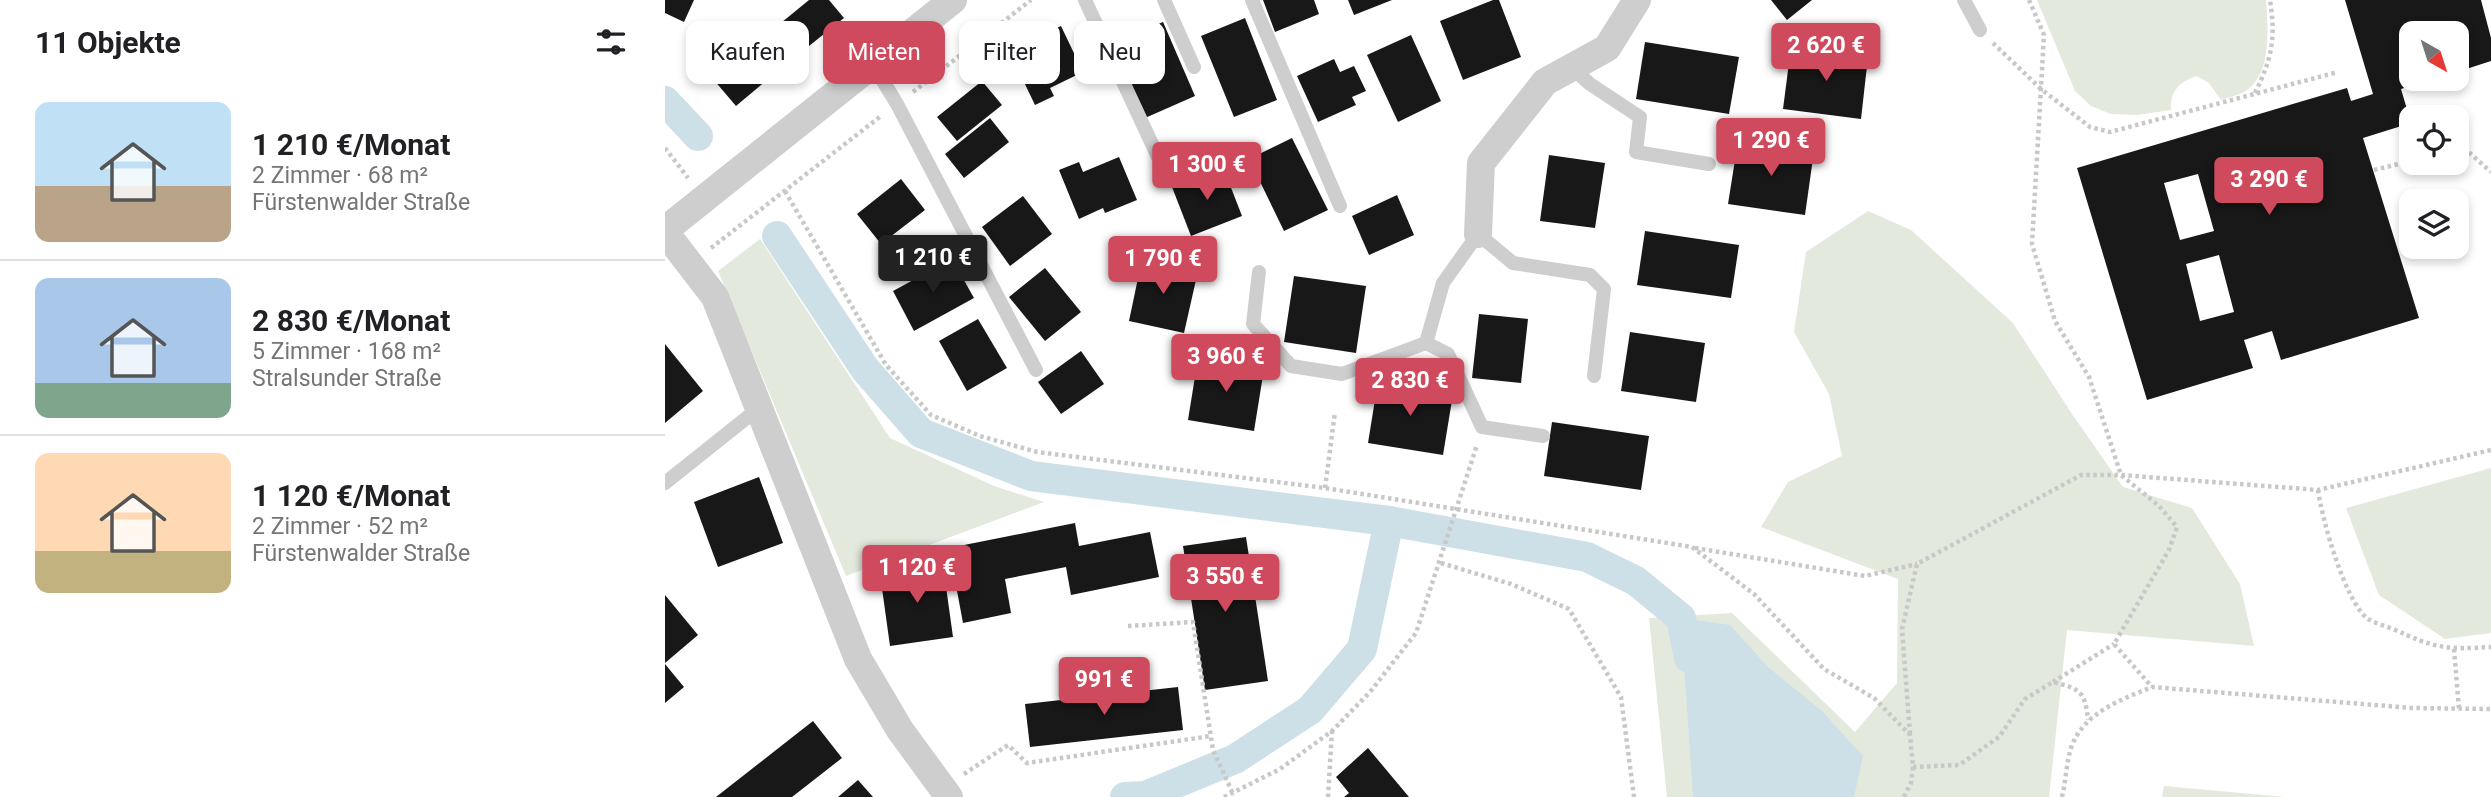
<!DOCTYPE html>
<html lang="de">
<meta charset="utf-8">
<style>
body{margin:0;font-family:Roboto,sans-serif;background:#f2f2f2;color:#202124;height:100vh;display:flex;flex-direction:column;font-size:26px;white-space:nowrap}
*{box-sizing:border-box;margin:0}
p{font-size:23px;color:#757577}
.icon{flex:none;width:38px;height:38px;fill:none;stroke:currentColor;stroke-width:2;stroke-linecap:round;stroke-linejoin:round}
.map{position:relative;flex:1;overflow:hidden}
.drawer{display:flex;flex-direction:column;background:#fff;width:665px}
.drawer>*{flex:none}
.top-card{position:absolute;left:21px;top:21px;width:665px;height:63px;display:flex;gap:14px}
.needle{width:46px;rotate:141deg}
.fabs{position:absolute;left:1734px;top:21px;display:grid;gap:14px}
.fabs a{display:grid;place-items:center;width:70px;height:70px;border-radius:14px;background:#fff;box-shadow:0 4px 10px #0003;font-size:35px}
.price{position:absolute;translate:-50% -60px;padding:0 16px;border-radius:7px;background:#d04a5e;color:#fff;font-size:23px;line-height:46px;filter:drop-shadow(0 2px 4px #0008)}
.price::after{content:'';position:absolute;left:50%;top:42px;width:21px;height:16px;margin-left:-10px;background:inherit;clip-path:polygon(0 0,100% 0,50% 100%)}
.price.selected{background:#222;color:#fff}
ul{padding:0;list-style:none}
li{display:flex;align-items:center;gap:21px;height:175px;padding:0 35px}
li+li{border-top:2px solid #e0e0e0}
li span{display:grid;place-items:center;flex:none;width:196px;height:140px;border-radius:14px;color:#555}
li>.icon{margin-inline-start:auto}
span .icon{width:84px;height:84px;fill:#fffc;stroke-width:1}
li b{font-size:30px}
h2{display:flex;justify-content:space-between;align-items:center;height:84px;padding:0 35px;font-size:30px}
.pill{padding:0 24px;border-radius:14px;background:#fff;box-shadow:0 4px 10px #0003;font-size:24px;line-height:63px}
.pill.selected{background:#d04a5e;color:#fff}
main{display:flex;flex:1;min-height:0}
.map>svg:first-child{display:block}
</style>
<main>
<section class="drawer">
<h2>11 Objekte<svg class="icon" aria-label="filters" viewBox="0 0 24 24"><path d="M4 7h16M4 17h16"/><circle cx="9" cy="7" r="2"/><circle cx="15" cy="17" r="2"/></svg></h2>
<ul>
<li><span style="background:linear-gradient(#bfe0f5 60%,#b9a48a 0)"><svg class="icon" aria-label="home" viewBox="0 0 24 24"><path d="M3 11l9-7 9 7M6 9v11h12V9"/></svg></span><div><b>1 210 €/Monat</b><p>2 Zimmer · 68 m²</p><p>Fürstenwalder Straße</p></div></li>
<li><span style="background:linear-gradient(#a9c7e8 75%,#7fa58c 0)"><svg class="icon" aria-label="home" viewBox="0 0 24 24"><path d="M3 11l9-7 9 7M6 9v11h12V9"/></svg></span><div><b>2 830 €/Monat</b><p>5 Zimmer · 168 m²</p><p>Stralsunder Straße</p></div></li>
<li><span style="background:linear-gradient(#ffd9b3 70%,#c2b280 0)"><svg class="icon" aria-label="home" viewBox="0 0 24 24"><path d="M3 11l9-7 9 7M6 9v11h12V9"/></svg></span><div><b>1 120 €/Monat</b><p>2 Zimmer · 52 m²</p><p>Fürstenwalder Straße</p></div></li>
</ul>
</section>
<div class="map">
<svg width="1826" height="797" viewBox="0 0 1826 797">
<rect width="100%" height="100%" fill="#fff"/>
<!-- green -->
<g fill="#e4e9de">
<path d="M1372,0H1601C1603,26 1607,73 1582,90C1576,95 1564,97 1556,100L1544,83L1532,76C1514,81 1505,92 1506,110L1472,115L1446,114L1426,106L1410,91Z"/>
<polygon points="1203,211 1246,230 1348,323 1407,414 1458,487 1527,508 1575,584 1589,646 1402,630 1384,797 1002,797 984,618 1067,613 1190,732 1232,683 1233,579 1096,527 1123,482 1177,456 1164,394 1129,332 1141,252"/>
<polygon points="95,239 225,438 329,486 379,502 181,576 53,271"/>
<polygon points="1826,468 1826,633 1780,639 1714,595 1681,508"/>
<polygon points="1499,786 1620,797 1497,797"/>
</g>
<!-- water -->
<polygon fill="#cddfe7" points="1016,618 1065,625 1103,667 1157,711 1198,756 1189,797 1028,797"/>
<g fill="none" stroke-linecap="round" stroke-linejoin="round">
<!-- canal -->
<g stroke="#cddfe7" stroke-width="30">
<polyline points="0,101 33,136"/>
<polyline points="112,236 200,369 256,433 366,476 724,521 922,557 971,581 1016,618 1024,658"/>
<polyline points="460,797 480,796 570,759 645,710 697,649 724,521"/>
</g>
</g>
<!-- building -->
<g fill="#181818" fill-rule="evenodd">
<polygon points="0,0 29,0 19,22 0,13"/>
<polygon points="144,0 164,0 179,18 134,54 111,27"/>
<polygon points="598,0 649,0 654,14 610,32"/>
<polygon points="683,0 727,0 689,15"/>
<polygon points="828,0 834,0 856,57 798,80 775,21"/>
<polygon points="1106,0 1147,0 1122,20"/>
<path d="M1680,0H1816L1826,38V61L1792,72V33H1746V79H1767L1736,89L1746,123L1698,138L1754,318L1616,360L1607,331L1579,340L1588,368L1482,400L1412,168L1682,88L1686,101L1708,94ZM1533,174L1549,231L1515,240L1499,183ZM1554,255L1569,312L1535,321L1521,264Z"/>
<polygon points="580,18 612,100 569,117 536,36"/>
<polygon points="498,22 530,96 480,118 448,43"/>
<polygon points="396,26 418,72 385,88 389,96 370,105 344,51"/>
<polygon points="746,35 776,101 733,122 702,55"/>
<polygon points="92,42 115,69 71,106 48,79"/>
<polygon points="980,42 1074,57 1064,114 971,99"/>
<polygon points="1126,47 1203,57 1196,119 1118,109"/>
<polygon points="669,59 675,72 689,66 701,91 687,97 691,105 653,122 632,76"/>
<polygon points="317,81 337,105 292,141 272,117"/>
<polygon points="325,118 344,142 299,178 280,154"/>
<polygon points="627,138 663,210 619,231 584,159"/>
<polygon points="1073,141 1149,151 1140,215 1063,204"/>
<polygon points="884,155 940,163 930,228 875,221"/>
<polygon points="454,157 472,200 440,213 438,208 414,219 394,170 414,162 418,172"/>
<polygon points="558,167 577,216 526,236 507,187"/>
<polygon points="236,179 260,210 216,244 192,214"/>
<polygon points="732,195 749,235 704,255 687,216"/>
<polygon points="358,196 387,234 345,266 317,227"/>
<polygon points="980,231 1074,245 1066,298 972,285"/>
<polygon points="287,259 309,298 249,331 228,291"/>
<polygon points="477,259 533,271 519,333 464,321"/>
<polygon points="380,268 416,312 380,341 344,297"/>
<polygon points="629,276 701,286 691,353 619,342"/>
<polygon points="814,314 863,319 856,383 807,378"/>
<polygon points="313,319 342,368 302,391 274,341"/>
<polygon points="965,332 1040,343 1031,402 956,391"/>
<polygon points="0,344 38,391 0,423"/>
<polygon points="416,351 439,384 396,414 373,382"/>
<polygon points="533,358 599,369 589,431 523,420"/>
<polygon points="713,381 788,394 778,455 703,443"/>
<polygon points="887,422 984,436 976,490 879,476"/>
<polygon points="94,477 118,543 53,567 29,502"/>
<polygon points="410,523 414,546 485,532 494,577 406,595 401,567 340,579 346,613 298,623 284,548"/>
<polygon points="581,537 603,681 540,690 518,546"/>
<polygon points="278,565 288,637 225,646 215,574"/>
<polygon points="0,595 33,635 0,663"/>
<polygon points="0,664 19,687 0,703"/>
<polygon points="513,687 518,730 365,747 360,704"/>
<polygon points="148,721 177,758 127,797 51,797"/>
<polygon points="703,748 744,797 679,797 684,793 671,777"/>
<polygon points="193,780 208,797 173,797"/>
</g>
<g fill="none" stroke-linecap="round" stroke-linejoin="round">
<!-- path -->
<g stroke="#c8c8c8" stroke-width="4.5" stroke-dasharray="3.5 3.5" stroke-linecap="butt">
<polyline points="1364,0 1379,35 1367,244 1390,321 1424,377 1456,475 1494,506 1512,527 1504,550 1449,644 1487,687"/>
<polyline points="1328,43 1376,89 1425,127 1445,132 1673,72"/>
<polyline points="248,92 366,0"/>
<path d="M1590,93C1607,58 1611,39 1605,0"/>
<polyline points="0,148 23,178"/>
<polyline points="1792,150 1799,148 1826,172"/>
<polyline points="1709,170 1746,161"/>
<polyline points="120,191 221,365 266,415 315,436 372,452 660,488 1027,547 1089,594 1159,669 1209,698 1245,735 1248,767 1246,783 1239,797"/>
<polyline points="46,248 216,116"/>
<polyline points="660,488 670,412"/>
<path d="M1653,490C1657,519 1680,602 1703,619C1710,623 1720,626 1728,629C1770,648 1780,650 1826,647"/>
<polyline points="1030,548 1200,576 1252,564"/>
<polyline points="776,563 846,584 904,609 956,697 969,797"/>
<polyline points="463,626 528,622 548,750 569,796"/>
<polyline points="1789,649 1794,709"/>
<polyline points="1388,682 1449,644"/>
<polyline points="1245,734 1237,629 1252,564 1416,475 1456,475 1653,490 1826,450"/>
<path d="M1248,767L1294,765L1334,737L1360,699L1388,682C1415,689 1420,691 1423,720"/>
<polyline points="299,774 343,745 362,763 546,736"/>
<polyline points="559,797 615,769 667,731 705,692 751,633 812,445"/>
<polyline points="663,797 667,731"/>
<path d="M1397,797C1401,781 1401,764 1406,748C1418,713 1455,700 1487,687L1747,708L1826,709"/>
</g>
<!-- lane -->
<g stroke="#cecece" stroke-width="14">
<polyline points="420,0 493,157"/>
<polyline points="499,0 529,67"/>
<polyline points="587,0 675,206"/>
<polyline points="1299,0 1315,30"/>
<polyline points="207,63 232,104 371,370"/>
<polyline points="906,67 925,84 975,117 971,152 1044,164"/>
<polyline points="594,272 588,324 626,366 677,374 761,343"/>
<polyline points="878,436 817,427 783,354 761,343 778,283 813,234 848,263 925,275 939,289 929,376"/>
<polyline points="0,483 94,408"/>
</g>
<!-- street -->
<g stroke="#cecece" stroke-width="28">
<polyline points="0,230 288,0"/>
<polyline points="0,232 50,297 193,659 235,730 284,797"/>
<polyline points="813,234 816,163 880,82 942,48 972,0"/>
</g>
</g>
</svg>
<div class="fabs">
<a><svg class="needle" viewBox="-14 -14 28 28"><path d="M0-13l5 13h-10z" fill="#e53935"/><path d="M0 13l5-13h-10z" fill="#757577"/></svg></a>
<a><svg class="icon" aria-label="locate" viewBox="0 0 24 24"><circle cx="12" cy="12" r="6"/><path d="M12 2v4M12 18v4M2 12h4M18 12h4"/></svg></a>
<a><svg class="icon" aria-label="layers" viewBox="0 0 24 24"><path d="M12 4l9 5-9 5-9-5zM3 14l9 5 9-5"/></svg></a>
</div>
<b class="price" style="left:1161px;top:83px">2 620 €</b>
<b class="price" style="left:1106px;top:178px">1 290 €</b>
<b class="price" style="left:542px;top:202px">1 300 €</b>
<b class="price" style="left:1604px;top:217px">3 290 €</b>
<b class="price selected" style="left:268px;top:295px">1 210 €</b>
<b class="price" style="left:498px;top:296px">1 790 €</b>
<b class="price" style="left:561px;top:394px">3 960 €</b>
<b class="price" style="left:745px;top:418px">2 830 €</b>
<b class="price" style="left:252px;top:605px">1 120 €</b>
<b class="price" style="left:560px;top:614px">3 550 €</b>
<b class="price" style="left:439px;top:717px">991 €</b>
<div class="top-card">
<a class="pill">Kaufen</a>
<a class="pill selected">Mieten</a>
<a class="pill">Filter</a>
<a class="pill">Neu</a>
</div>
</div>
</main>
